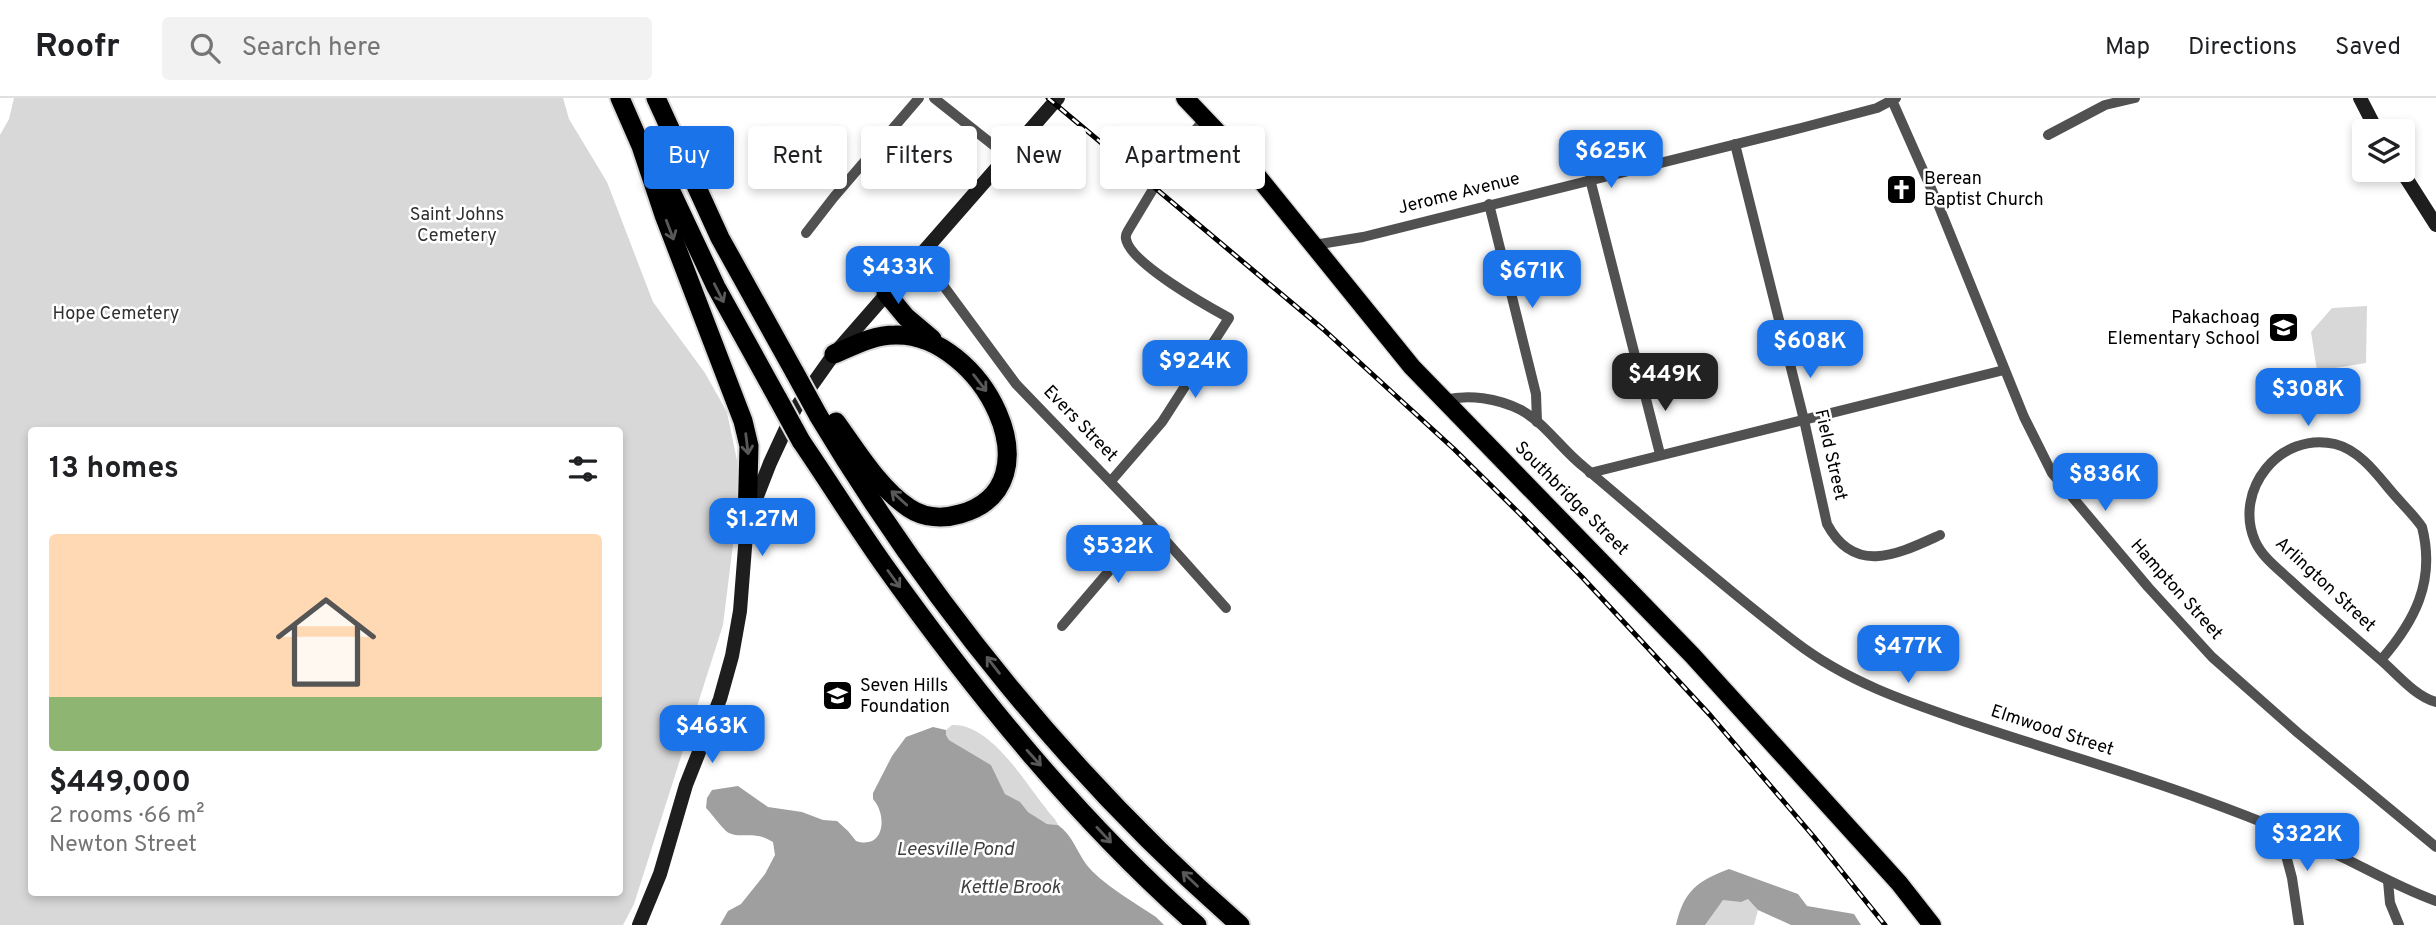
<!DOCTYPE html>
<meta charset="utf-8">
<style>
body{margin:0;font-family:Overpass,sans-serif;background:#f2f2f2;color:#202124;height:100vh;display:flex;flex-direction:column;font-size:26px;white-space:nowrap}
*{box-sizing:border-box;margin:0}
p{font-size:23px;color:#757577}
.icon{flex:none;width:38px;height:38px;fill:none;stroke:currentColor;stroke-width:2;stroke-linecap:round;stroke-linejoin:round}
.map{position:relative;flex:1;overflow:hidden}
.panel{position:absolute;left:28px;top:329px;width:595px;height:469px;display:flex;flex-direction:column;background:#fff;border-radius:7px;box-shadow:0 4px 10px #0003}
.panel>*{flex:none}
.top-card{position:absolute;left:644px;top:28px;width:665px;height:63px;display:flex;gap:14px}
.tools{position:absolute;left:2352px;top:21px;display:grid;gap:14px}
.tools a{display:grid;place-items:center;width:63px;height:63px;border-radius:7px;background:#fff;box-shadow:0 4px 10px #0003;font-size:35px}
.price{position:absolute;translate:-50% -60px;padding:0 16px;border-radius:14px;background:#1a73e8;color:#fff;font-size:23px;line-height:46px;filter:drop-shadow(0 2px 4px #0008)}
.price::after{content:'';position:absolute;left:50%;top:42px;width:21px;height:16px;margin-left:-10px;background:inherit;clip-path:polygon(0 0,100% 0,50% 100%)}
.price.current{background:#222;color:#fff}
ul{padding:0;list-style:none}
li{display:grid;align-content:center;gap:14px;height:371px;padding:0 21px}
li span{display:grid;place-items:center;height:217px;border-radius:7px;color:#555}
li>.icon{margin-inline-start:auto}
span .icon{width:126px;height:126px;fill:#fffc;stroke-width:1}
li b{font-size:30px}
h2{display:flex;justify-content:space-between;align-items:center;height:84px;padding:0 21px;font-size:30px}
.chip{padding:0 24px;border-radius:7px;background:#fff;box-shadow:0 4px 10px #0003;font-size:24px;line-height:63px}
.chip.current{background:#1a73e8;color:#fff}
header{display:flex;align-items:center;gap:42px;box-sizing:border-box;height:98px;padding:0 35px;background:#fff;border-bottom:2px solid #e0e0e0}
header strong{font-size:33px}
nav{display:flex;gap:38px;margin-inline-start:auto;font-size:24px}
.search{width:490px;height:63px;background:#f2f2f2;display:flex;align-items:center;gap:18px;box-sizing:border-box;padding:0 24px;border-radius:7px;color:#757577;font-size:26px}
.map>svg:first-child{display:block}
</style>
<header>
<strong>Roofr</strong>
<div class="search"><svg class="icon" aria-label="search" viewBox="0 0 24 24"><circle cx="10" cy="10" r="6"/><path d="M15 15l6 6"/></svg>Search here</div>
<nav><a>Map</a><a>Directions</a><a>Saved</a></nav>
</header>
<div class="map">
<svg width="2436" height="827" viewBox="0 0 2436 827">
<rect width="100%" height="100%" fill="#fff"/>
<!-- green -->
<g fill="#d8d8d8" fill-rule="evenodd">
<path d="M14,0H563L569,21L607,84L653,204L705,275L727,314L741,382L723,527L634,806L623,827H0V37L9,21ZM32,332H620V794H32Z"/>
<polygon points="2367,208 2366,265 2317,273 2311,234 2332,210"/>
<path d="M952,627C990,625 1024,683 1045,709C1049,716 1055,719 1058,727L1047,726L1028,714L1020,705L1005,696L991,667L949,642L946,637V632Z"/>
<polygon points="1724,794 1749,800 1758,812 1754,827 1701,827"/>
</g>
<!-- water -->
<g fill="#9f9f9f">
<path d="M933,629L946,632V637L949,642L991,667L1005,696L1020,704L1028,714L1047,726L1058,727C1073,738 1076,752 1086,766C1100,785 1137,806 1156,819L1164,827H720L728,813L741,806L765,776L775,757L773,744C754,732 742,741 729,735C724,733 712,716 706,710L707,700L712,692L738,688L768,709L802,714L823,722L837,723L848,733L856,743C884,752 888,718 873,701V695L892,658L906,639Z"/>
<path d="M1729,771L1798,796L1807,808L1854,816L1861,827H1791L1758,812L1748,801L1741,804L1723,802L1705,827H1676C1684,793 1697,783 1729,771Z"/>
</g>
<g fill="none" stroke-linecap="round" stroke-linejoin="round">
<defs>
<polyline id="primary" points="1185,0 1246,64 1412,269 1692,557 1899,785 1932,827"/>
<g id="highway">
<polyline points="620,0 641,48 664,117 743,323 749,348 747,424"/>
<polyline points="656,0 720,140 795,275"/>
<polyline points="659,68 716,189 778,301"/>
<polyline points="886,195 906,219 932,241"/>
<path d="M834,256C853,248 873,237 895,237C981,234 1061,388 960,416C943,421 924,420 909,410C879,390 857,353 836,324"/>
<path d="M818,317C931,506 1074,682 1240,827"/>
<path d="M801,343C829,384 855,426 884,467C976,596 1078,722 1197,827"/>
</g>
</defs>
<!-- primary casing -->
<use href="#primary" stroke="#dbdbdb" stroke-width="21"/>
<!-- highway casing -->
<use href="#highway" stroke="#dbdbdb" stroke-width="23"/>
<!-- street -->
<g stroke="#515151" stroke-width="10">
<polyline points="934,0 1007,58"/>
<polyline points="1891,0 1938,106 2024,319 2052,375 2148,489 2212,559 2298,635 2436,749"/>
<polyline points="2048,37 2105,7 2135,0"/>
<path d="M1735,46L1804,322L1827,426C1855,478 1898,456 1940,437"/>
<polyline points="1590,81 1660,356"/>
<polyline points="1489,106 1536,296 1537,324"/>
<polyline points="806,135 834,99 919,0"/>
<polyline points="1314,147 1363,139 1801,30 1877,10 1896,0"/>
<polyline points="920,156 1016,286 1150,425 1226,510"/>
<path d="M1444,302C1469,296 1497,300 1521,312C1545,325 1562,352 1584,369C1654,428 1722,488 1794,543C1847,584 1907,604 1969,625C2046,651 2125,673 2201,701C2251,719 2301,739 2348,762C2378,777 2405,792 2436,803"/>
<path d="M1590,375C1728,340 1866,306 2004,272"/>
<path d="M1111,383L1162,324L1229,220C1207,208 1130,165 1126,141C1125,136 1127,135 1129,131L1176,53L1206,20"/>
<polyline points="1062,528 1150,425"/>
<path d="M2381,562C2414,524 2436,484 2422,429C2413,416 2401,405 2391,393C2376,375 2359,352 2335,346C2280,333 2233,392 2255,443C2262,459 2277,470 2290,482C2320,510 2351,536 2382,563C2398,577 2415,598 2436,604"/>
<polyline points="2279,731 2292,780 2299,827"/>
<polyline points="2388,783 2390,805 2399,827"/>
</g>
<!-- secondary -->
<g stroke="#1e1e1e" stroke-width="14">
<polyline points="2360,0 2377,33"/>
<polyline points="2401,72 2436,127"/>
<polyline points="639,827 660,776 686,687 720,601 732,558 740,513 747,424 770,365 795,311 834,256 1058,0"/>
</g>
<!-- primary -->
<use href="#primary" stroke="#000" stroke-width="18"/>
<!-- highway -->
<use href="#highway" stroke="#000" stroke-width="19"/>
<defs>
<polyline id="rail" points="1048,0 1323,231 1454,351 1519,415 1582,479 1710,617 1814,739 1885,827"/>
</defs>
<!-- rail casing -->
<use href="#rail" stroke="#000" stroke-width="5"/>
<!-- rail -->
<use href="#rail" stroke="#fff" stroke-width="2.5" stroke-dasharray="8" stroke-linecap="butt"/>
<defs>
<g id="highway-bridge">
<polyline points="795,275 818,317"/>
<polyline points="778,301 801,343"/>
</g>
</defs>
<!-- highway-bridge casing -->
<use href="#highway-bridge" stroke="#dbdbdb" stroke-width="23" stroke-linecap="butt"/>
<!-- highway-bridge -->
<use href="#highway-bridge" stroke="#000" stroke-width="19"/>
</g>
<!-- one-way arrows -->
<defs><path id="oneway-shaft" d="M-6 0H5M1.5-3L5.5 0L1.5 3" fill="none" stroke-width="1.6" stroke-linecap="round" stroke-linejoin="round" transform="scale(1.75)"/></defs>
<g stroke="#595959">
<use href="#oneway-shaft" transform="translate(670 132) rotate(69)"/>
<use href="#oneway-shaft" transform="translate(719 195) rotate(63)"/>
<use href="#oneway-shaft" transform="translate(980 285) rotate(52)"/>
<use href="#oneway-shaft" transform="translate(747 346) rotate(83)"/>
<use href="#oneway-shaft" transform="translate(899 400) rotate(-138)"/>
<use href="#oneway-shaft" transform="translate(894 481) rotate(54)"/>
<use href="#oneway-shaft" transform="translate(993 567) rotate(-128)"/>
<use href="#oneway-shaft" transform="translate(1034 660) rotate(48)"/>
<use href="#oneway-shaft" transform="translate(1104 737) rotate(47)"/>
<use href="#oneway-shaft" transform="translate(1190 781) rotate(-136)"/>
</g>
<!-- icons -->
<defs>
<symbol id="church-square" viewBox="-11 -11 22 22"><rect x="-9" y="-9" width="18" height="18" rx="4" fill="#000" stroke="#fff"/><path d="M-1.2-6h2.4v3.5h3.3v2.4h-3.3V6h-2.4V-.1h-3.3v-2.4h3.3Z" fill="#fff"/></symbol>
<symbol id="school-square" viewBox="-11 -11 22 22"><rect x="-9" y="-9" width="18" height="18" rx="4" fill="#000" stroke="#fff"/><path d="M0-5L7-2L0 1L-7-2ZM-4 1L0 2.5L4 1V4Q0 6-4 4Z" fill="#fff"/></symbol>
</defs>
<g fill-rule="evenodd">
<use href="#church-square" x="1884" y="74" width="35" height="35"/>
<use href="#school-square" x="2266" y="212" width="35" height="35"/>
<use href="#school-square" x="820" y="580" width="35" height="35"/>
</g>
<g text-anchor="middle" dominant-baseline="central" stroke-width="5" stroke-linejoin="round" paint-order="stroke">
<!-- poi labels -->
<g font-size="18" fill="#000" stroke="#fff" text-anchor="start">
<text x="1924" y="81">Berean<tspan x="1924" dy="21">Baptist Church</tspan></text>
<text x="2260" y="220" text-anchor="end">Pakachoag<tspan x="2260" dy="21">Elementary School</tspan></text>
<text x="860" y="588">Seven Hills<tspan x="860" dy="21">Foundation</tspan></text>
</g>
<!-- street labels -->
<g font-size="18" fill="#000" stroke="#fff">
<text transform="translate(1459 96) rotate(-14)">Jerome Avenue</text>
<text transform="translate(1080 326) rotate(46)">Evers Street</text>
<text transform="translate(1830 357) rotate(77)">Field Street</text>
<text transform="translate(1571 401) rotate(45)">Southbridge Street</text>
<text transform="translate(2325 487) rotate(43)">Arlington Street</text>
<text transform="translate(2176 492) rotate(48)">Hampton Street</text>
<text transform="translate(2052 633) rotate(18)">Elmwood Street</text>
</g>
<!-- park labels -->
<g font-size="18" fill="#2f2f2f" stroke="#fff">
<text x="457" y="117">Saint Johns<tspan x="457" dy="21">Cemetery</tspan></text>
<text x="116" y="216">Hope Cemetery</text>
</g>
<!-- water labels -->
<g font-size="19" font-style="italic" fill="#404040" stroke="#fff">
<text x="955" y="752">Leesville Pond</text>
<text x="1010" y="790">Kettle Brook</text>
</g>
</g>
</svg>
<div class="tools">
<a><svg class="icon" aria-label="layers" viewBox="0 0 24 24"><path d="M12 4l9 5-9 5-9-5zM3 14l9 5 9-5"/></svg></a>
</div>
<b class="price" style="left:1611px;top:92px">$625K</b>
<b class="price" style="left:898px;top:208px">$433K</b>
<b class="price" style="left:1532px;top:212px">$671K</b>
<b class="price" style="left:1810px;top:282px">$608K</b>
<b class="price" style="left:1195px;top:302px">$924K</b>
<b class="price current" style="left:1665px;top:315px">$449K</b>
<b class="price" style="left:2308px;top:330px">$308K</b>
<b class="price" style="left:2105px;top:415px">$836K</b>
<b class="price" style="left:762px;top:460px">$1.27M</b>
<b class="price" style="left:1118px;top:487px">$532K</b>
<b class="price" style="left:1908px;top:587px">$477K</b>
<b class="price" style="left:712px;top:667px">$463K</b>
<b class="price" style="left:2307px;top:775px">$322K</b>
<div class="top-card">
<a class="chip current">Buy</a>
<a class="chip">Rent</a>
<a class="chip">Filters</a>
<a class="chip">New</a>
<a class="chip">Apartment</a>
</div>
<section class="panel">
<h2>13 homes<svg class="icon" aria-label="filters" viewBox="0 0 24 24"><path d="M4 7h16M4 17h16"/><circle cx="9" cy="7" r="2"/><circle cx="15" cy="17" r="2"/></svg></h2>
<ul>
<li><span style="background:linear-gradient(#ffd9b3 75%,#8fb573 0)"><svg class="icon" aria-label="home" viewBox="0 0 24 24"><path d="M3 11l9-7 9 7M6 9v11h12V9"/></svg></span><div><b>$449,000</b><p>2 rooms · 66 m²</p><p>Newton Street</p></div></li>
</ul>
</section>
</div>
